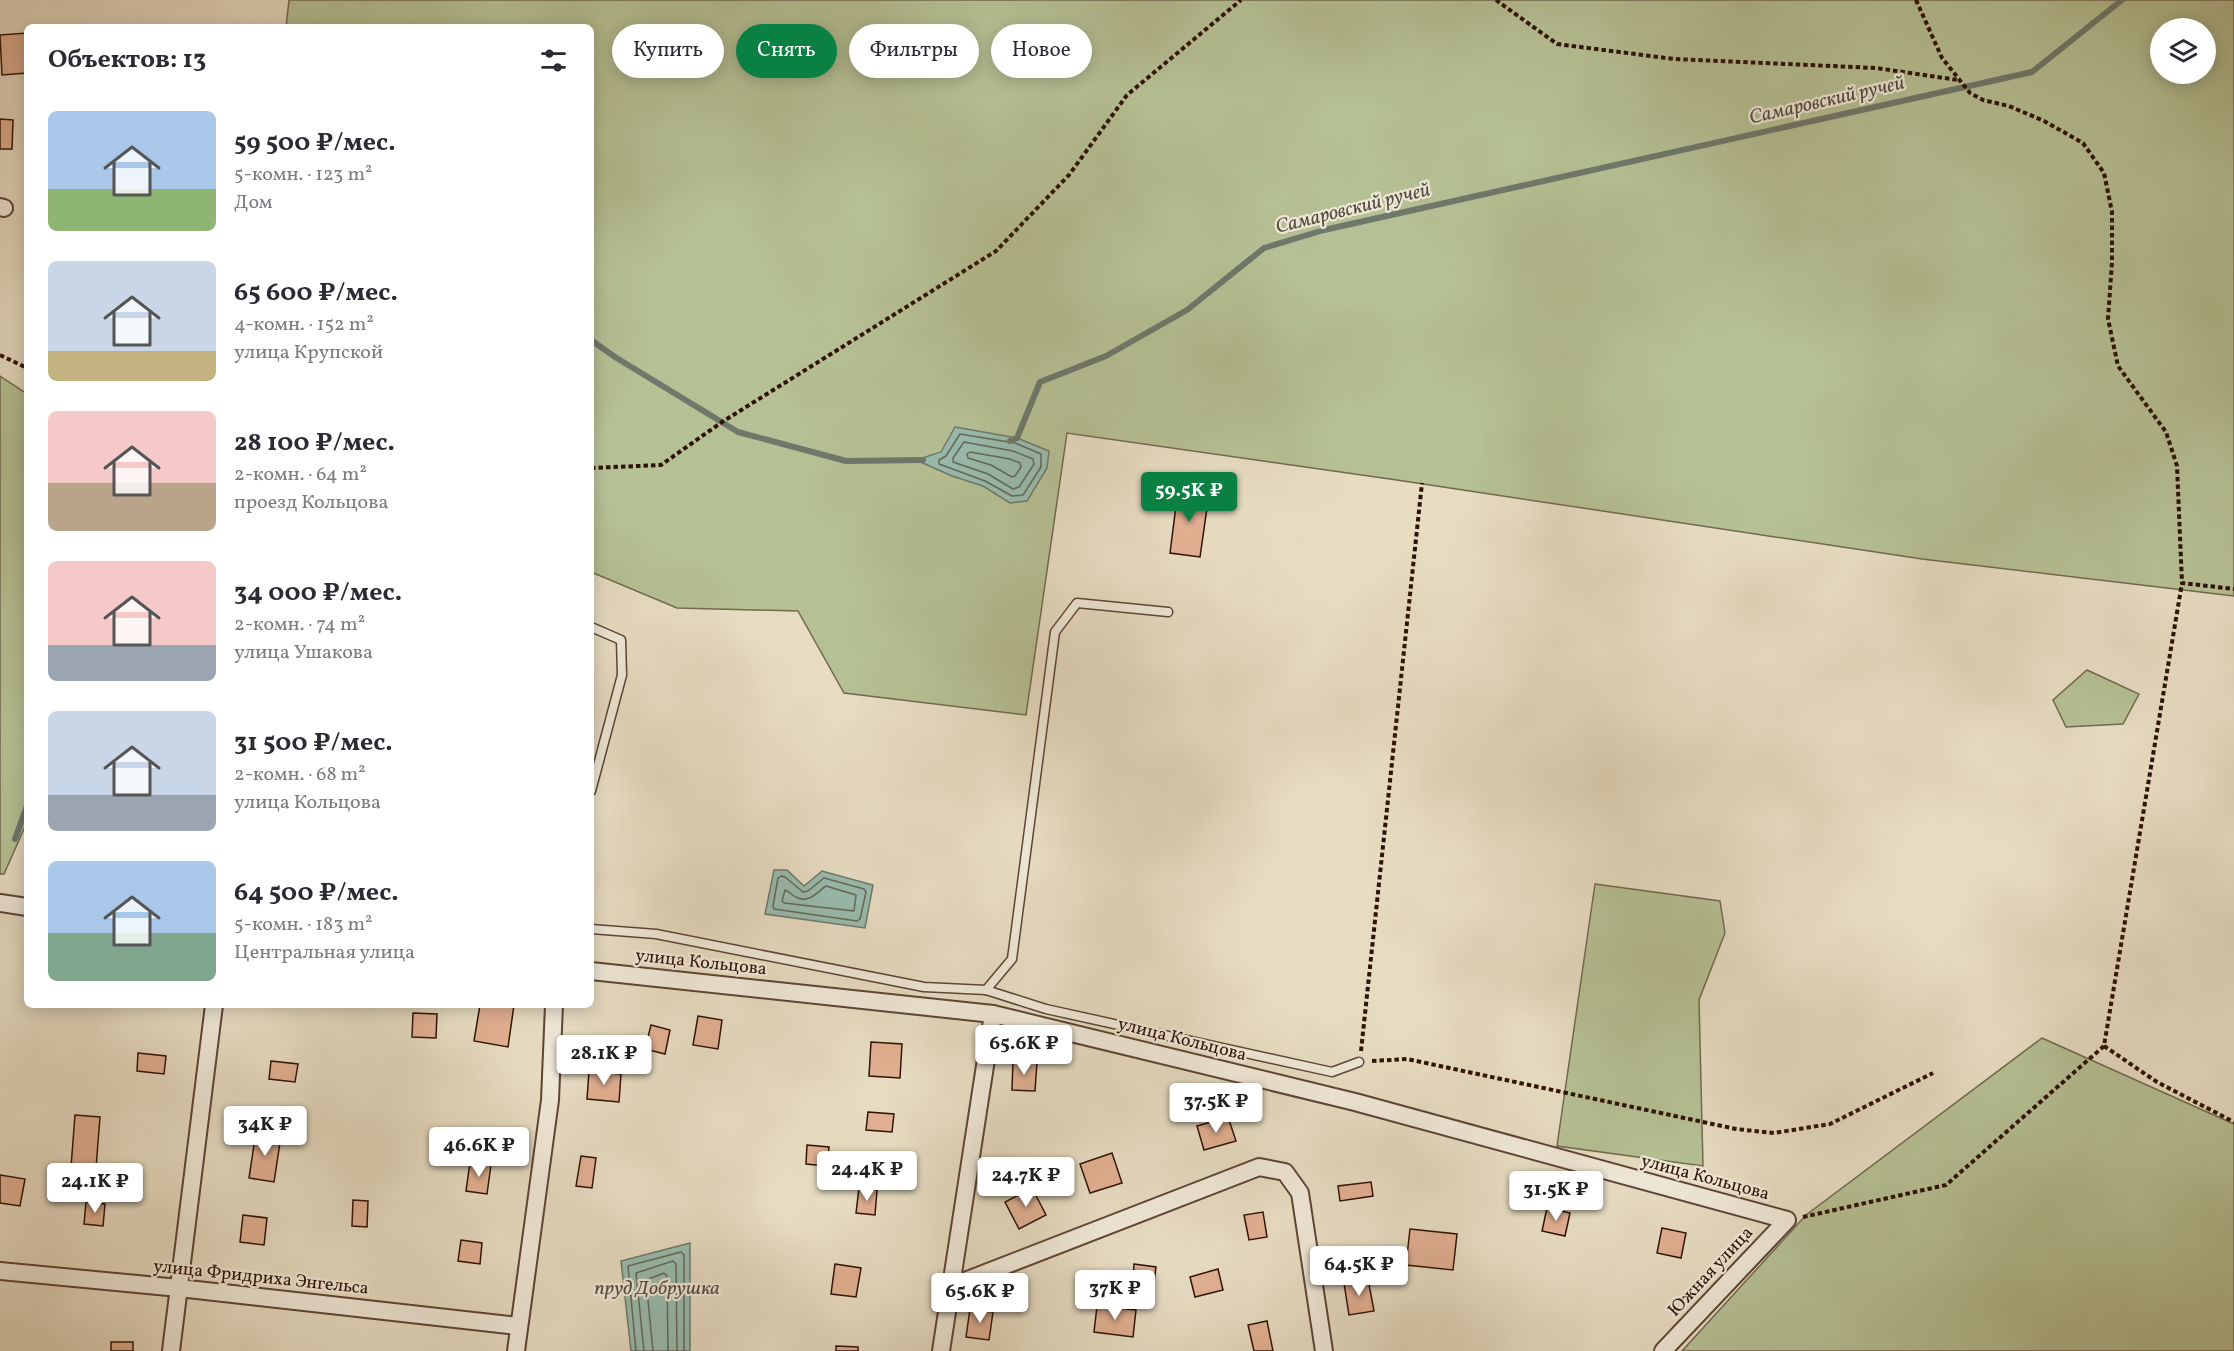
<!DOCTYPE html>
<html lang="ru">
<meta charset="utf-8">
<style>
body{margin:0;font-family:Vollkorn,serif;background:#f7f7f7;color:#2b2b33;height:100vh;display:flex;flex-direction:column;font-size:22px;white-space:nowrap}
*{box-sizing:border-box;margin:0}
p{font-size:20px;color:#7c7c81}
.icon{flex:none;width:33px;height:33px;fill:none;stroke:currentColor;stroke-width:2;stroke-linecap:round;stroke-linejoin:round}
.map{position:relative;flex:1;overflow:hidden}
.drawer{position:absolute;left:24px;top:24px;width:570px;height:984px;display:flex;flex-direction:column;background:#fff;border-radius:9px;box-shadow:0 3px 15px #0003}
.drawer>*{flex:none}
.banner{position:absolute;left:612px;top:24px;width:570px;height:54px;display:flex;gap:12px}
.tools{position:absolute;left:2150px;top:18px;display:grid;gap:12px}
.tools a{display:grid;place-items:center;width:66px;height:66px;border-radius:50%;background:#fff;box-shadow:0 3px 15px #0003;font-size:30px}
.price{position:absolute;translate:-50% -51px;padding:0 14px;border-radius:6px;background:#fff;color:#222;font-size:20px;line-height:39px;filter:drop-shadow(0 2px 3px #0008)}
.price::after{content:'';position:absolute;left:50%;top:36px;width:18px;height:14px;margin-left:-9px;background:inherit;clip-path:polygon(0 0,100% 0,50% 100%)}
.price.on{background:#0b8043;color:#fff}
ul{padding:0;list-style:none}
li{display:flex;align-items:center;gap:18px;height:150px;padding:0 24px}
li span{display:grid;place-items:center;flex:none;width:168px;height:120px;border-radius:9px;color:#555}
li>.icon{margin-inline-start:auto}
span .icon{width:72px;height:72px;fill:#fffc;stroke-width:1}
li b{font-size:26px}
h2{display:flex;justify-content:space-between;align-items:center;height:72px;padding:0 24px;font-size:26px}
.chip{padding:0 21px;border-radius:27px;background:#fff;box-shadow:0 3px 15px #0003;font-size:21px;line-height:54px}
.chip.on{background:#0b8043;color:#fff}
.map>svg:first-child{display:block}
</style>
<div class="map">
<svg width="2234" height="1351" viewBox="0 0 2234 1351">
<rect width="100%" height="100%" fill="#e7dcc2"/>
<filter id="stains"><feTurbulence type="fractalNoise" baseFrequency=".00333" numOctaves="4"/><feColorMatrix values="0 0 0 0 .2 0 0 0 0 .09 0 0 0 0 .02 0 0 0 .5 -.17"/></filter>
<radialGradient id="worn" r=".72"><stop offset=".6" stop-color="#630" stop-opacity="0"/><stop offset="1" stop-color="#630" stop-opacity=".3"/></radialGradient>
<!-- green -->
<g fill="#b5c094" stroke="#72694d" stroke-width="1.5" fill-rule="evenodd">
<path d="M289,0H2234V596L1922,559L1390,479L1067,433L1026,715L844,693L798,611L677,608L591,572V27H286ZM2160,28H2205V74H2160Z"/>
<polygon points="0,376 27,394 27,822 4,874 0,874"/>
<polygon points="2087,670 2139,694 2123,724 2066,727 2053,700"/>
<polygon points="1595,884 1720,901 1725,933 1699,1000 1703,1166 1557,1146"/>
<polygon points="2042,1038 2234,1124 2234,1351 1682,1351 1806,1215"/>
</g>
<!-- water -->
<g fill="#98bcae" stroke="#6e786b" stroke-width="1.5">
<polygon points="955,427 1017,438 1049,451 1047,468 1027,501 1010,503 983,486 952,476 916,460 941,452"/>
<polygon points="774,870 787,870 804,886 822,871 873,885 865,928 765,914"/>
<polygon points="690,1243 690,1351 631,1351 621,1261"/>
</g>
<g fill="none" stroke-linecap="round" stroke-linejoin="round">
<!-- shore -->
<g stroke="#64675a" stroke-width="1.5">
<polygon points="960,434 1015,443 1041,454 1041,467 1023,495 1012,496 985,481 939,464 939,460 946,456"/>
<polygon points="964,442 1013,451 1033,459 1034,464 1019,487 1013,489 988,474 953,462 953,458"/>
<polygon points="970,452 1010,459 1020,463 1021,467 1015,476 1012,477 991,465 968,458 967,454"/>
<polygon points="781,876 785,877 803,892 808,891 824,878 864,889 866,892 860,919 857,921 774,909 773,906 778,878"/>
<path d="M826,886L856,895L854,911L784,903L782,901L785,890C790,892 793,896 798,898C810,903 818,891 826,886Z"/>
<polyline points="636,1351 628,1266 681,1252 684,1255 684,1351"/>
<polyline points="644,1351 636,1273 673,1261 676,1264 677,1351"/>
<polyline points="653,1351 646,1280 664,1273 667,1276 668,1351"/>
</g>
<!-- stream -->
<g stroke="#6e786b" stroke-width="6">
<polyline points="591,340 615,357 738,432 846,461 923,460"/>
<polyline points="1010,441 1017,438 1040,382 1106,356 1187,310 1264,248 1324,230 2032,72 2122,0"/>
<polyline points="15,839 27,806"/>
</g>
</g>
<!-- building -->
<g fill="#e1b092" stroke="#2f1206" stroke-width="1.5">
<polygon points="27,33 27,73 2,75 0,35"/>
<polygon points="0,119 13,120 12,149 0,149"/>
<polygon points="1178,490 1209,494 1200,557 1170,553"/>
<polygon points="480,1005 514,1005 508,1047 474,1041"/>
<polygon points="413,1013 437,1014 436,1038 412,1037"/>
<polygon points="698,1016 722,1020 718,1049 693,1045"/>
<polygon points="651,1025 670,1030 665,1054 645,1049"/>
<polygon points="871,1042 902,1044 900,1078 869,1076"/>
<polygon points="138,1053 166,1056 164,1074 137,1071"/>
<polygon points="271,1061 298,1064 295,1082 269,1079"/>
<polygon points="1013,1061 1037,1062 1035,1091 1012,1090"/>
<polygon points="589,1071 621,1074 619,1102 587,1099"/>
<polygon points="868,1112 894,1114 892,1132 866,1130"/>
<polygon points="75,1115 100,1117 96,1168 71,1167"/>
<polygon points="1228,1117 1236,1141 1204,1150 1197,1126"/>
<polygon points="256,1132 281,1136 274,1182 249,1178"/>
<polygon points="807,1145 829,1147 827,1166 806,1164"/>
<polygon points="1112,1153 1122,1183 1090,1193 1080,1164"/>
<polygon points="581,1156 596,1158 592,1188 576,1186"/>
<polygon points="470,1162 491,1165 487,1194 466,1191"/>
<polygon points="0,1175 25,1179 20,1206 0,1203"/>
<polygon points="1371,1182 1373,1196 1340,1201 1338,1186"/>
<polygon points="859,1188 877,1190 875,1215 856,1213"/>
<polygon points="1032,1188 1046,1215 1019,1229 1005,1202"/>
<polygon points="353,1200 368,1201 367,1227 352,1226"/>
<polygon points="86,1202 105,1204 103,1226 84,1224"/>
<polygon points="1547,1208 1570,1213 1565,1236 1542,1231"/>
<polygon points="1263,1212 1267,1237 1249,1240 1244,1215"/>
<polygon points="243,1215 267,1218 264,1245 240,1242"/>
<polygon points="1662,1228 1686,1233 1681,1258 1657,1253"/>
<polygon points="1410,1229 1457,1234 1453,1270 1406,1265"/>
<polygon points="461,1240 482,1243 480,1264 458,1261"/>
<polygon points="835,1264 861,1268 856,1297 831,1294"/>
<polygon points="1134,1264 1156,1267 1154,1282 1133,1280"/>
<polygon points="1218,1269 1223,1290 1195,1297 1190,1277"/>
<polygon points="1368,1279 1374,1311 1349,1315 1344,1283"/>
<polygon points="1097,1306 1136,1310 1133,1337 1094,1332"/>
<polygon points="970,1309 993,1312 989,1340 966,1337"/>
<polygon points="1267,1321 1273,1351 1254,1351 1248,1325"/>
<rect x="111" y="1342" width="22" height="9"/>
<polygon points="836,1346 858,1347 858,1351 836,1351"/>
</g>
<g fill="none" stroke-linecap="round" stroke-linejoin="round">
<defs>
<g id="service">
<polyline points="591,627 621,640 622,675 591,791"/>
<polyline points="591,929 656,934 924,987 986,990 1046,1009 1332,1072 1359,1062"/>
<polyline points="986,990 1012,959 1055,632 1077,603 1168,612"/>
</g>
<g id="minor">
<polyline points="0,207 4,208"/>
<polyline points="0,903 27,907"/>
<polyline points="591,971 993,1014 1355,1102 1787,1220 1663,1351"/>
<polyline points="0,1271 179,1288 518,1326"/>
<polyline points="952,1286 1259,1167 1285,1172 1300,1193 1324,1351"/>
<polyline points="171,1351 214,1005"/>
<polyline points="516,1351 550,1100 554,1005"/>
<polyline points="941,1351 993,1014"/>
</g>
</defs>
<!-- service casing -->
<use href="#service" stroke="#5d4435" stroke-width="11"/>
<!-- minor casing -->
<use href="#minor" stroke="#5d4435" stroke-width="20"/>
<!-- path -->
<g stroke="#2f1206" stroke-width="4" stroke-dasharray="4.5 3" stroke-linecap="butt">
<polyline points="1496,0 1557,44 1674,59 1876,68 1958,80"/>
<polyline points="1916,0 1942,58 1970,93 1983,100 2009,106 2044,121 2083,143 2104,173 2112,212 2112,262 2108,319 2118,366 2166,432 2177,466 2182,583 2234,589"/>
<polyline points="0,355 27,368"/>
<polyline points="591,468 661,465 722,422 996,251 1069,175 1127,95 1241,0"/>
<polyline points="2104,1046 2157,1082 2234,1122"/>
<polyline points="1361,1051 1422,483"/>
<polyline points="1372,1061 1407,1059 1736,1129 1774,1133 1830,1124 1933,1073"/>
<polyline points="1803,1217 1946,1185 2104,1046 2182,583"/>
</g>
<!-- service -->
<use href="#service" stroke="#efe8d7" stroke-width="8"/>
<!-- minor -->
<use href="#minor" stroke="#efe8d7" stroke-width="16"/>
</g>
<g text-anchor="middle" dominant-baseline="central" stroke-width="4.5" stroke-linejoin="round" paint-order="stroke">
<!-- street labels -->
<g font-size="18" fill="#2f1206" stroke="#efe8d7">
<text transform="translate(701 963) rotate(6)">улица Кольцова</text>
<text transform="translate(1182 1040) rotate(14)">улица Кольцова</text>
<text transform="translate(1705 1178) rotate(15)">улица Кольцова</text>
<text transform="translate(1711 1272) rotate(-47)">Южная улица</text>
<text transform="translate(261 1278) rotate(6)">улица Фридриха Энгельса</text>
</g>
<!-- water labels -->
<g font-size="20" font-style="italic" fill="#544e41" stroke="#efe8d7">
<text transform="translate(1827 101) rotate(-13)">Самаровский ручей</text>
<text transform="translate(1353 209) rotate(-14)">Самаровский ручей</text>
<text x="657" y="1289">пруд Добрушка</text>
</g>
</g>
<rect width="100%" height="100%" filter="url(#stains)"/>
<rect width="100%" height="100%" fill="url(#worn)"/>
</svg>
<div class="tools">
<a><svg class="icon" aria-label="layers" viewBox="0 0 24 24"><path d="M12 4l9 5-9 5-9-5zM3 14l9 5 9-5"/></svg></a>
</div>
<b class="price on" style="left:1189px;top:523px">59.5K ₽</b>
<b class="price" style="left:1024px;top:1076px">65.6K ₽</b>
<b class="price" style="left:604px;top:1086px">28.1K ₽</b>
<b class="price" style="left:1216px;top:1134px">37.5K ₽</b>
<b class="price" style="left:265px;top:1157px">34K ₽</b>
<b class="price" style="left:479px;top:1178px">46.6K ₽</b>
<b class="price" style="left:867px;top:1202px">24.4K ₽</b>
<b class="price" style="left:1026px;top:1208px">24.7K ₽</b>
<b class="price" style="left:95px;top:1214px">24.1K ₽</b>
<b class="price" style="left:1556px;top:1222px">31.5K ₽</b>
<b class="price" style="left:1359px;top:1297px">64.5K ₽</b>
<b class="price" style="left:1115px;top:1321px">37K ₽</b>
<b class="price" style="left:980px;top:1324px">65.6K ₽</b>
<div class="banner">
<a class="chip">Купить</a>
<a class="chip on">Снять</a>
<a class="chip">Фильтры</a>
<a class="chip">Новое</a>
</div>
<section class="drawer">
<h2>Объектов: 13<svg class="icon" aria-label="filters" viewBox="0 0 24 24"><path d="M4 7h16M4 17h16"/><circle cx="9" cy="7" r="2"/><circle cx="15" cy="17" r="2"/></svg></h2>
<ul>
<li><span style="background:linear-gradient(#a9c7e8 65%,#8fb573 0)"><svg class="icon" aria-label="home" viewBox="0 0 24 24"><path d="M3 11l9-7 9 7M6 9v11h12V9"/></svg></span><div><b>59 500 ₽/мес.</b><p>5-комн. · 123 m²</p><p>Дом</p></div></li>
<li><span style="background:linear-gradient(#c9d6e8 75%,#c2b280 0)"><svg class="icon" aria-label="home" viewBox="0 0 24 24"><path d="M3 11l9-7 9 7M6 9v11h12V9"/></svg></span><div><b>65 600 ₽/мес.</b><p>4-комн. · 152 m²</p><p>улица Крупской</p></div></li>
<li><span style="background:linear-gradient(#f6c9c9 60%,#b9a48a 0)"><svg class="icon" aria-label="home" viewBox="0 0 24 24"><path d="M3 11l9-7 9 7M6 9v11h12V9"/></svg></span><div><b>28 100 ₽/мес.</b><p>2-комн. · 64 m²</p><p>проезд Кольцова</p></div></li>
<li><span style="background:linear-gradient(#f6c9c9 70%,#9aa5b1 0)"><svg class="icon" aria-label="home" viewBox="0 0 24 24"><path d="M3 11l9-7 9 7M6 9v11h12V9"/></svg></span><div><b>34 000 ₽/мес.</b><p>2-комн. · 74 m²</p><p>улица Ушакова</p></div></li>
<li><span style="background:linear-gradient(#c9d6e8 70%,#9aa5b1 0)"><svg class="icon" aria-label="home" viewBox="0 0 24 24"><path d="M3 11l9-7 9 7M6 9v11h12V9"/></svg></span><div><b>31 500 ₽/мес.</b><p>2-комн. · 68 m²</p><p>улица Кольцова</p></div></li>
<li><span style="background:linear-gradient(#a9c7e8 60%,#7fa58c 0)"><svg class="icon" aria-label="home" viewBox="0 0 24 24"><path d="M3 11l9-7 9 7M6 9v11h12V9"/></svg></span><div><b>64 500 ₽/мес.</b><p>5-комн. · 183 m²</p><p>Центральная улица</p></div></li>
</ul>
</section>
</div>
